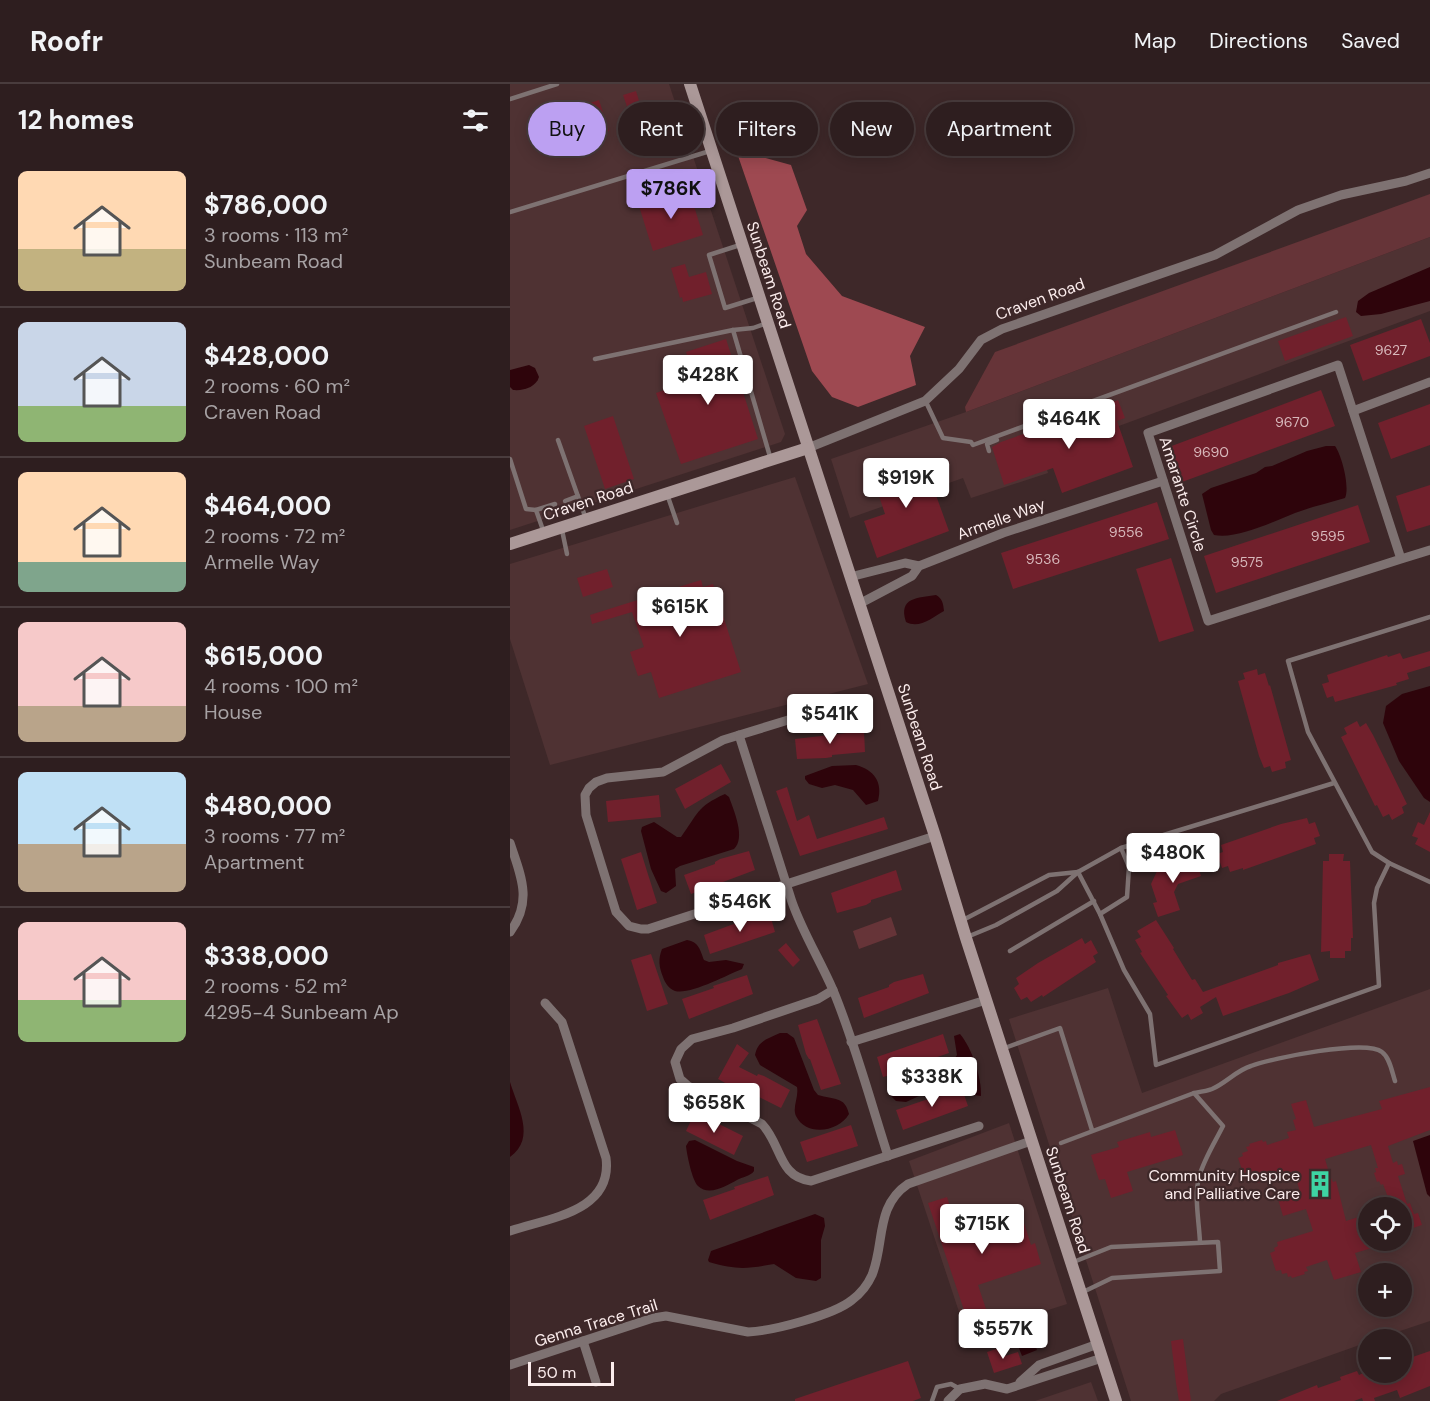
<!DOCTYPE html>
<meta charset="utf-8">
<style>
body{margin:0;font-family:"DM Sans",sans-serif;background:#3a2b2c;color:#f1f3f6;height:100vh;display:flex;flex-direction:column;font-size:22px;white-space:nowrap}
*{box-sizing:border-box;margin:0}
p{font-size:20px;color:#a7a2a4}
.icon{flex:none;width:33px;height:33px;fill:none;stroke:currentColor;stroke-width:2;stroke-linecap:round;stroke-linejoin:round}
.map{position:relative;flex:1;overflow:hidden}
.panel{display:flex;flex-direction:column;background:#2e1e1f;width:510px}
.panel>*{flex:none}
.top-card{position:absolute;left:18px;top:18px;width:570px;height:54px;display:flex;gap:12px}
.fabs{position:absolute;left:848px;top:1113px;display:grid;gap:12px}
.fabs a{display:grid;place-items:center;width:54px;height:54px;border-radius:50%;background:#2e1e1f;box-shadow:0 3px 15px #0003,0 0 0 2px #493c3d;font-size:30px}
.scale{position:absolute;left:18px;bottom:15px;width:86px;box-sizing:border-box;padding-left:6px;border:3px solid #fbecec;border-top:0;font-size:16px;line-height:21px;white-space:nowrap;color:#fbecec;-webkit-text-stroke:4px #3e2829;paint-order:stroke}
.price{position:absolute;translate:-50% -51px;padding:0 14px;border-radius:6px;background:#fff;color:#222;font-size:20px;line-height:39px;filter:drop-shadow(0 2px 3px #0008)}
.price::after{content:'';position:absolute;left:50%;top:36px;width:18px;height:14px;margin-left:-9px;background:inherit;clip-path:polygon(0 0,100% 0,50% 100%)}
.price.selected{background:#bca0f2;color:#111}
ul{padding:0;list-style:none}
li{display:flex;align-items:center;gap:18px;height:150px;padding:0 18px}
li+li{border-top:2px solid #493c3d}
li span{display:grid;place-items:center;flex:none;width:168px;height:120px;border-radius:9px;color:#555}
li>.icon{margin-inline-start:auto}
span .icon{width:72px;height:72px;fill:#fffc;stroke-width:1}
li b{font-size:26px}
h2{display:flex;justify-content:space-between;align-items:center;height:72px;padding:0 18px;font-size:26px}
.chip{padding:0 21px;border-radius:27px;background:#2e1e1f;box-shadow:0 3px 15px #0003,0 0 0 2px #493c3d;font-size:21px;line-height:54px}
.chip.selected{background:#bca0f2;color:#111}
header{display:flex;align-items:center;gap:36px;box-sizing:border-box;height:84px;padding:0 30px;background:#2e1e1f;border-bottom:2px solid #493c3d}
header strong{font-size:28px}
nav{display:flex;gap:33px;margin-inline-start:auto;font-size:21px}
main{display:flex;flex:1;min-height:0}
.map>svg:first-child{display:block}
</style>
<header>
<strong>Roofr</strong>
<nav><a>Map</a><a>Directions</a><a>Saved</a></nav>
</header>
<main>
<section class="panel">
<h2>12 homes<svg class="icon" aria-label="filters" viewBox="0 0 24 24"><path d="M4 7h16M4 17h16"/><circle cx="9" cy="7" r="2"/><circle cx="15" cy="17" r="2"/></svg></h2>
<ul>
<li><span style="background:linear-gradient(#ffd9b3 65%,#c2b280 0)"><svg class="icon" aria-label="home" viewBox="0 0 24 24"><path d="M3 11l9-7 9 7M6 9v11h12V9"/></svg></span><div><b>$786,000</b><p>3 rooms · 113 m²</p><p>Sunbeam Road</p></div></li>
<li><span style="background:linear-gradient(#c9d6e8 70%,#8fb573 0)"><svg class="icon" aria-label="home" viewBox="0 0 24 24"><path d="M3 11l9-7 9 7M6 9v11h12V9"/></svg></span><div><b>$428,000</b><p>2 rooms · 60 m²</p><p>Craven Road</p></div></li>
<li><span style="background:linear-gradient(#ffd9b3 75%,#7fa58c 0)"><svg class="icon" aria-label="home" viewBox="0 0 24 24"><path d="M3 11l9-7 9 7M6 9v11h12V9"/></svg></span><div><b>$464,000</b><p>2 rooms · 72 m²</p><p>Armelle Way</p></div></li>
<li><span style="background:linear-gradient(#f6c9c9 70%,#b9a48a 0)"><svg class="icon" aria-label="home" viewBox="0 0 24 24"><path d="M3 11l9-7 9 7M6 9v11h12V9"/></svg></span><div><b>$615,000</b><p>4 rooms · 100 m²</p><p>House</p></div></li>
<li><span style="background:linear-gradient(#bfe0f5 60%,#b9a48a 0)"><svg class="icon" aria-label="home" viewBox="0 0 24 24"><path d="M3 11l9-7 9 7M6 9v11h12V9"/></svg></span><div><b>$480,000</b><p>3 rooms · 77 m²</p><p>Apartment</p></div></li>
<li><span style="background:linear-gradient(#f6c9c9 65%,#8fb573 0)"><svg class="icon" aria-label="home" viewBox="0 0 24 24"><path d="M3 11l9-7 9 7M6 9v11h12V9"/></svg></span><div><b>$338,000</b><p>2 rooms · 52 m²</p><p>4295-4 Sunbeam Ap</p></div></li>
</ul>
</section>
<div class="map">
<svg width="920" height="1317" viewBox="0 0 920 1317">
<rect width="100%" height="100%" fill="#3e2829"/>
<!-- built -->
<g fill="#4f3233" fill-rule="evenodd">
<polygon points="0,0 159,0 275,350 271,358 0,446"/>
<polygon points="920,153 920,227 533,370 538,389 461,414 453,394 340,434 321,375 456,328"/>
<polygon points="285,393 358,600 40,681 0,555 0,480"/>
<path d="M598,904L632,1009L920,905V1237L866,1255L858,1256V1258L711,1310L704,1317H621L499,935ZM858,1124H891V1156H858ZM858,1190H891V1222H858Z"/>
<polygon points="499,1039 557,1220 457,1252 399,1077"/>
<polygon points="581,1298 588,1317 525,1317"/>
</g>
<!-- green -->
<g fill="#663438">
<polygon points="920,110 920,153 456,328 455,323 485,268"/>
<polygon points="381,833 387,851 349,865 343,847"/>
</g>
<!-- forest -->
<polygon fill="#9e4951" points="226,66 281,81 297,126 287,142 296,170 332,212 415,243 400,272 406,301 348,323 322,313 302,287"/>
<!-- water -->
<g fill="#2e040b">
<polygon points="920,183 920,217 871,230 851,232 846,228 848,217 859,209"/>
<path d="M19,281L25,284L29,293C26,303 14,307 3,306L0,303V286Z"/>
<path d="M816,362H825C832,372 840,403 835,414C818,419 801,423 785,429C765,437 726,456 704,451L701,446L692,410L701,404L746,389L755,383L762,382L797,367Z"/>
<path d="M426,511C433,515 433,520 434,527C422,534 409,545 396,538C388,513 408,514 426,511Z"/>
<polygon points="920,602 920,718 914,714 889,677 873,639 876,622 892,610"/>
<path d="M346,681C364,686 373,698 368,717L356,721L343,706L325,701L312,704L299,700L295,695V692L322,682Z"/>
<path d="M215,710L219,713C224,727 236,754 224,765L170,782L165,785L166,802L156,809L151,807L141,785L131,747L132,743L144,738L167,753H171C188,730 186,723 215,710Z"/>
<path d="M177,856C189,858 190,866 194,876L199,878L216,876L234,880L232,885C217,891 180,911 165,907C159,905 155,899 153,893C149,883 148,875 152,865Z"/>
<path d="M270,949H277L284,954L304,1006L308,1011C324,1016 335,1012 339,1030C329,1048 296,1053 286,1032C282,1023 289,1013 287,1003L250,981L245,971C248,956 258,955 270,949Z"/>
<path d="M450,950C462,964 472,994 471,1012L464,1011L458,998L453,997L422,1006L396,1018L386,1017L379,1010V1003L383,996L445,974L447,971L444,952Z"/>
<path d="M0,998C7,1022 27,1054 0,1073Z"/>
<polygon points="920,1051 920,1113 917,1110 903,1057"/>
<path d="M185,1056L227,1077L244,1083C244,1084 244,1086 244,1087C241,1092 232,1093 227,1096C218,1101 199,1113 188,1102C182,1096 177,1071 176,1062L179,1057Z"/>
<path d="M305,1130L314,1134L315,1142L311,1156V1194L306,1197L286,1194L264,1180C236,1185 227,1186 199,1178L198,1176L201,1167Z"/>
<polygon points="520,1245 527,1266 512,1272 507,1259 498,1262 495,1253"/>
</g>
<!-- building -->
<g fill="#71202c">
<polygon points="126,7 134,33 122,37 113,11"/>
<polygon points="89,16 99,47 74,55 65,24"/>
<polygon points="179,106 193,151 143,167 129,122"/>
<polygon points="175,180 179,193 196,188 202,210 173,218 172,213 170,214 161,184"/>
<polygon points="836,233 843,252 775,277 768,257"/>
<polygon points="911,235 920,259 920,272 853,297 840,261"/>
<polygon points="216,255 248,355 171,380 146,309 185,295 176,268"/>
<polygon points="811,306 825,342 672,398 659,363"/>
<polygon points="608,316 615,334 607,337 623,383 552,409 543,384 494,401 482,363 491,358"/>
<polygon points="920,320 920,361 881,375 868,339"/>
<polygon points="103,332 124,395 95,405 74,342"/>
<polygon points="415,375 420,388 423,387 427,398 424,399 425,402 423,403 439,447 367,474 354,437 375,430 367,406 371,405 367,392 385,385 384,383 396,378 397,381"/>
<polygon points="920,401 920,441 897,448 886,412"/>
<polygon points="647,418 659,455 503,505 491,469"/>
<polygon points="848,421 860,458 706,509 694,472"/>
<polygon points="661,474 684,547 649,558 626,485"/>
<polygon points="97,485 103,503 73,513 67,494"/>
<polygon points="191,496 193,503 203,500 231,588 149,614 141,588 128,592 120,568 134,563 122,528 82,540 80,531"/>
<polygon points="920,567 920,582 897,589 899,595 886,599 887,601 825,618 823,612 817,614 812,600 819,598 817,591 877,571 878,573 890,569 893,575"/>
<polygon points="747,585 748,591 755,589 759,602 760,601 781,676 775,678 776,684 762,688 760,682 754,684 749,672 728,597 735,595 733,589"/>
<polygon points="847,637 850,643 856,639 863,651 897,720 892,723 894,729 882,736 879,730 873,733 867,721 865,722 831,653 837,650 834,644"/>
<polygon points="354,647 355,668 322,671 322,673 316,674 287,675 285,655"/>
<polygon points="211,680 221,698 175,725 165,705"/>
<polygon points="277,703 287,737 299,731 307,755 374,733 378,745 290,772 266,707"/>
<polygon points="149,711 151,733 98,738 96,717"/>
<polygon points="920,728 920,768 905,760 908,754 902,752 908,738 914,741"/>
<polygon points="797,734 799,740 805,738 810,752 804,754 806,760 733,786 733,784 720,788 718,782 712,784 707,770 713,768 711,761 771,740"/>
<polygon points="239,767 245,786 181,810 174,791 205,780 205,778 210,775"/>
<polygon points="131,768 147,819 127,826 111,775"/>
<polygon points="684,770 691,792 668,800 664,808 670,826 648,833 643,819 647,818 641,800 648,785 670,778 669,774"/>
<polygon points="819,770 834,770 833,777 840,777 843,854 841,854 841,867 835,867 835,874 820,874 820,867 811,868 813,777 819,777"/>
<polygon points="386,786 392,806 361,816 361,818 356,821 327,829 321,809"/>
<polygon points="259,827 265,848 200,870 194,851"/>
<polygon points="646,836 664,864 663,865 682,896 685,895 693,908 768,881 768,879 800,870 809,896 779,909 713,932 706,913 690,923 693,929 681,936 678,930 672,934 656,912 658,911 630,869 632,868 625,856 631,853 627,847"/>
<polygon points="572,854 575,860 581,856 588,869 583,872 586,878 533,913 532,911 521,918 517,913 511,916 504,904 509,900 506,894 528,879"/>
<polygon points="276,859 290,876 283,883 268,866"/>
<polygon points="141,870 158,920 137,927 121,876"/>
<polygon points="413,890 419,909 354,934 348,914 379,903 379,901 384,898"/>
<polygon points="237,891 243,910 179,935 172,915 204,904 203,902 209,900"/>
<polygon points="307,935 331,1000 311,1006 300,975 299,975 296,970 288,941"/>
<polygon points="433,950 439,969 407,980 408,982 402,985 373,993 367,973"/>
<polygon points="227,960 239,969 229,983 247,992 248,990 254,992 280,1006 271,1024 241,1009 239,1012 208,995"/>
<polygon points="451,1002 458,1022 393,1046 386,1026 418,1015 417,1013 423,1011"/>
<polygon points="920,1003 920,1046 878,1062 883,1079 887,1077 888,1081 892,1080 895,1090 888,1092 897,1120 900,1119 904,1130 908,1129 912,1141 891,1148 891,1124 882,1124 873,1100 871,1101 869,1097 867,1098 864,1089 866,1088 865,1084 868,1084 861,1061 815,1075 820,1092 823,1098 826,1097 836,1137 858,1130 858,1156 879,1156 879,1159 845,1169 851,1188 824,1196 817,1176 796,1183 798,1187 794,1188 795,1190 782,1194 781,1192 778,1193 777,1189 772,1190 771,1186 766,1187 760,1169 765,1167 764,1164 768,1162 767,1158 803,1147 796,1125 773,1132 768,1115 790,1108 784,1087 747,1099 746,1095 741,1097 740,1093 735,1094 728,1074 733,1072 732,1069 738,1067 736,1063 740,1062 739,1060 752,1056 753,1058 756,1057 757,1061 779,1054 777,1048 786,1046 783,1036 786,1035 781,1020 796,1016 804,1043 872,1025 869,1017"/>
<polygon points="185,1028 233,1052 224,1071 176,1047"/>
<polygon points="341,1041 348,1062 297,1078 290,1058"/>
<polygon points="665,1046 673,1071 617,1088 623,1107 601,1114 595,1095 589,1096 581,1071 609,1063 607,1058 640,1048 641,1053"/>
<polygon points="258,1092 264,1111 200,1136 193,1116 225,1105 224,1103 230,1101"/>
<polygon points="437,1113 451,1156 513,1136 521,1161 525,1159 531,1180 468,1201 477,1228 457,1235 418,1119"/>
<polygon points="673,1255 679,1302 681,1317 669,1317 666,1299 661,1257"/>
<polygon points="492,1263 495,1272 508,1268 512,1280 484,1289 477,1268"/>
<polygon points="920,1267 920,1302 890,1314 887,1306 864,1314 865,1317 853,1317 852,1314 844,1317 767,1317 807,1301 808,1304 831,1296 830,1293 847,1287 849,1291 855,1288 891,1288 891,1277"/>
<polygon points="398,1277 411,1314 403,1317 285,1317 285,1315"/>
</g>
<g fill="none" stroke-linecap="round" stroke-linejoin="round">
<!-- lane -->
<g stroke="#7e7272" stroke-width="4.5">
<polyline points="0,15 47,0"/>
<polyline points="0,128 200,67"/>
<polyline points="230,161 199,171 215,224 247,214"/>
<polyline points="223,246 261,376"/>
<polyline points="85,275 223,246 243,244 257,239"/>
<polyline points="416,318 433,354 461,358 463,361 826,228"/>
<polyline points="48,356 76,435"/>
<polyline points="479,367 477,360 487,356"/>
<polyline points="0,375 16,425 26,426"/>
<polyline points="157,410 167,439"/>
<polyline points="55,417 68,412"/>
<polyline points="52,446 57,470"/>
<polyline points="34,449 26,426 45,420"/>
<polyline points="920,533 778,577 798,648 862,768 879,779 920,798"/>
<polyline points="568,788 590,830 614,886 640,930 646,981 869,902 864,819 867,804 879,779"/>
<polyline points="590,830 617,813 619,783 611,764"/>
<polyline points="453,836 539,791 568,788"/>
<polyline points="457,853 486,841 547,807 568,788 611,764 824,699"/>
<polyline points="500,867 584,817"/>
<polyline points="492,965 550,944 582,1046"/>
<polyline points="551,1059 684,1009"/>
<path d="M690,1158C689,1137 684,1113 689,1093C694,1075 705,1058 713,1042L684,1009C690,1008 697,1007 702,1005C716,999 727,986 741,982C762,974 856,955 872,968C880,974 882,988 885,997"/>
<polyline points="561,1179 601,1163 708,1158 710,1187 602,1194 573,1208"/>
<polyline points="422,1317 427,1303 441,1300 450,1305"/>
</g>
<!-- street -->
<g stroke="#7e7272" stroke-width="9">
<polyline points="843,327 920,298"/>
<polyline points="298,364 415,317 449,285 471,256 492,245 705,171 788,126 831,111 896,97 920,89"/>
<polyline points="891,475 828,281 638,349 698,537 891,475 920,466"/>
<polyline points="340,493 395,479 409,482"/>
<polyline points="349,520 402,492 409,482 493,449 653,397"/>
<polyline points="351,627 288,633 213,656 153,688 97,694 86,698 79,704 75,711 76,731 106,828 119,842 131,845 138,845 425,752"/>
<path d="M229,651L282,818C293,849 310,876 323,906C345,959 360,1016 378,1072"/>
<path d="M0,759C11,792 23,817 0,848"/>
<path d="M323,906L308,915L223,944L182,955L171,965L165,978L170,995L178,1002L252,1040C272,1061 268,1093 301,1097L469,1042"/>
<polyline points="341,958 476,916"/>
<path d="M0,1147C38,1134 103,1128 96,1074L52,938L35,919"/>
<polyline points="73,1257 86,1298"/>
<path d="M0,1281L143,1234L156,1232L238,1248C262,1247 324,1231 342,1216C350,1210 358,1200 362,1191C375,1159 365,1122 398,1100L521,1057"/>
<polyline points="510,1298 529,1281 588,1260"/>
<polyline points="438,1317 450,1305 475,1300 497,1305 592,1274"/>
</g>
<!-- secondary -->
<g stroke="#ab9898" stroke-width="12">
<polyline points="180,0 425,752 456,854 606,1317"/>
<polyline points="0,460 298,364"/>
</g>
</g>
<!-- icons -->
<defs>
<symbol id="building-bare" viewBox="-9 -9 18 18"><path d="M-4-6H4V6H1V3H-1V6H-4ZM-2.5-4.3h1.7v1.8h-1.7ZM.8-4.3h1.7v1.8H.8ZM-2.5-1h1.7V.8h-1.7ZM.8-1h1.7V.8H.8Z" fill="#3ed4a3" stroke="#3e2829" stroke-width="2.5" paint-order="stroke"/></symbol>
</defs>
<g fill-rule="evenodd">
<use href="#building-bare" x="791" y="1081" width="38" height="38"/>
</g>
<g text-anchor="middle" dominant-baseline="central" stroke-width="4.5" stroke-linejoin="round" paint-order="stroke">
<!-- number labels -->
<g font-size="14" fill="#d8b9bc">
<text x="881" y="266">9627</text>
<text x="782" y="338">9670</text>
<text x="701" y="368">9690</text>
<text x="616" y="448">9556</text>
<text x="818" y="452">9595</text>
<text x="533" y="475">9536</text>
<text x="737" y="478">9575</text>
</g>
<!-- street labels -->
<g font-size="16" fill="#fbecec" stroke="#3e2829">
<text transform="translate(259 191) rotate(72)">Sunbeam Road</text>
<text transform="translate(530 215) rotate(-20)">Craven Road</text>
<text transform="translate(673 410) rotate(72)">Amarante Circle</text>
<text transform="translate(78 417) rotate(-18)">Craven Road</text>
<text transform="translate(491 435) rotate(-20)">Armelle Way</text>
<text transform="translate(410 653) rotate(72)">Sunbeam Road</text>
<text transform="translate(558 1116) rotate(72)">Sunbeam Road</text>
<text transform="translate(86 1239) rotate(-17)">Genna Trace Trail</text>
</g>
<!-- poi labels -->
<g font-size="16" fill="#fbecec" stroke="#3e2829" text-anchor="end">
<text x="790" y="1091">Community Hospice<tspan x="790" dy="18">and Palliative Care</tspan></text>
</g>
</g>
</svg>
<div class="fabs">
<a><svg class="icon" aria-label="locate" viewBox="0 0 24 24"><circle cx="12" cy="12" r="6"/><path d="M12 2v4M12 18v4M2 12h4M18 12h4"/></svg></a>
<a>+</a>
<a>−</a>
</div>
<div class="scale">50 m</div>
<b class="price selected" style="left:161px;top:136px">$786K</b>
<b class="price" style="left:198px;top:322px">$428K</b>
<b class="price" style="left:559px;top:366px">$464K</b>
<b class="price" style="left:396px;top:425px">$919K</b>
<b class="price" style="left:170px;top:554px">$615K</b>
<b class="price" style="left:320px;top:661px">$541K</b>
<b class="price" style="left:663px;top:800px">$480K</b>
<b class="price" style="left:230px;top:849px">$546K</b>
<b class="price" style="left:422px;top:1024px">$338K</b>
<b class="price" style="left:204px;top:1050px">$658K</b>
<b class="price" style="left:472px;top:1171px">$715K</b>
<b class="price" style="left:493px;top:1276px">$557K</b>
<div class="top-card">
<a class="chip selected">Buy</a>
<a class="chip">Rent</a>
<a class="chip">Filters</a>
<a class="chip">New</a>
<a class="chip">Apartment</a>
</div>
</div>
</main>
